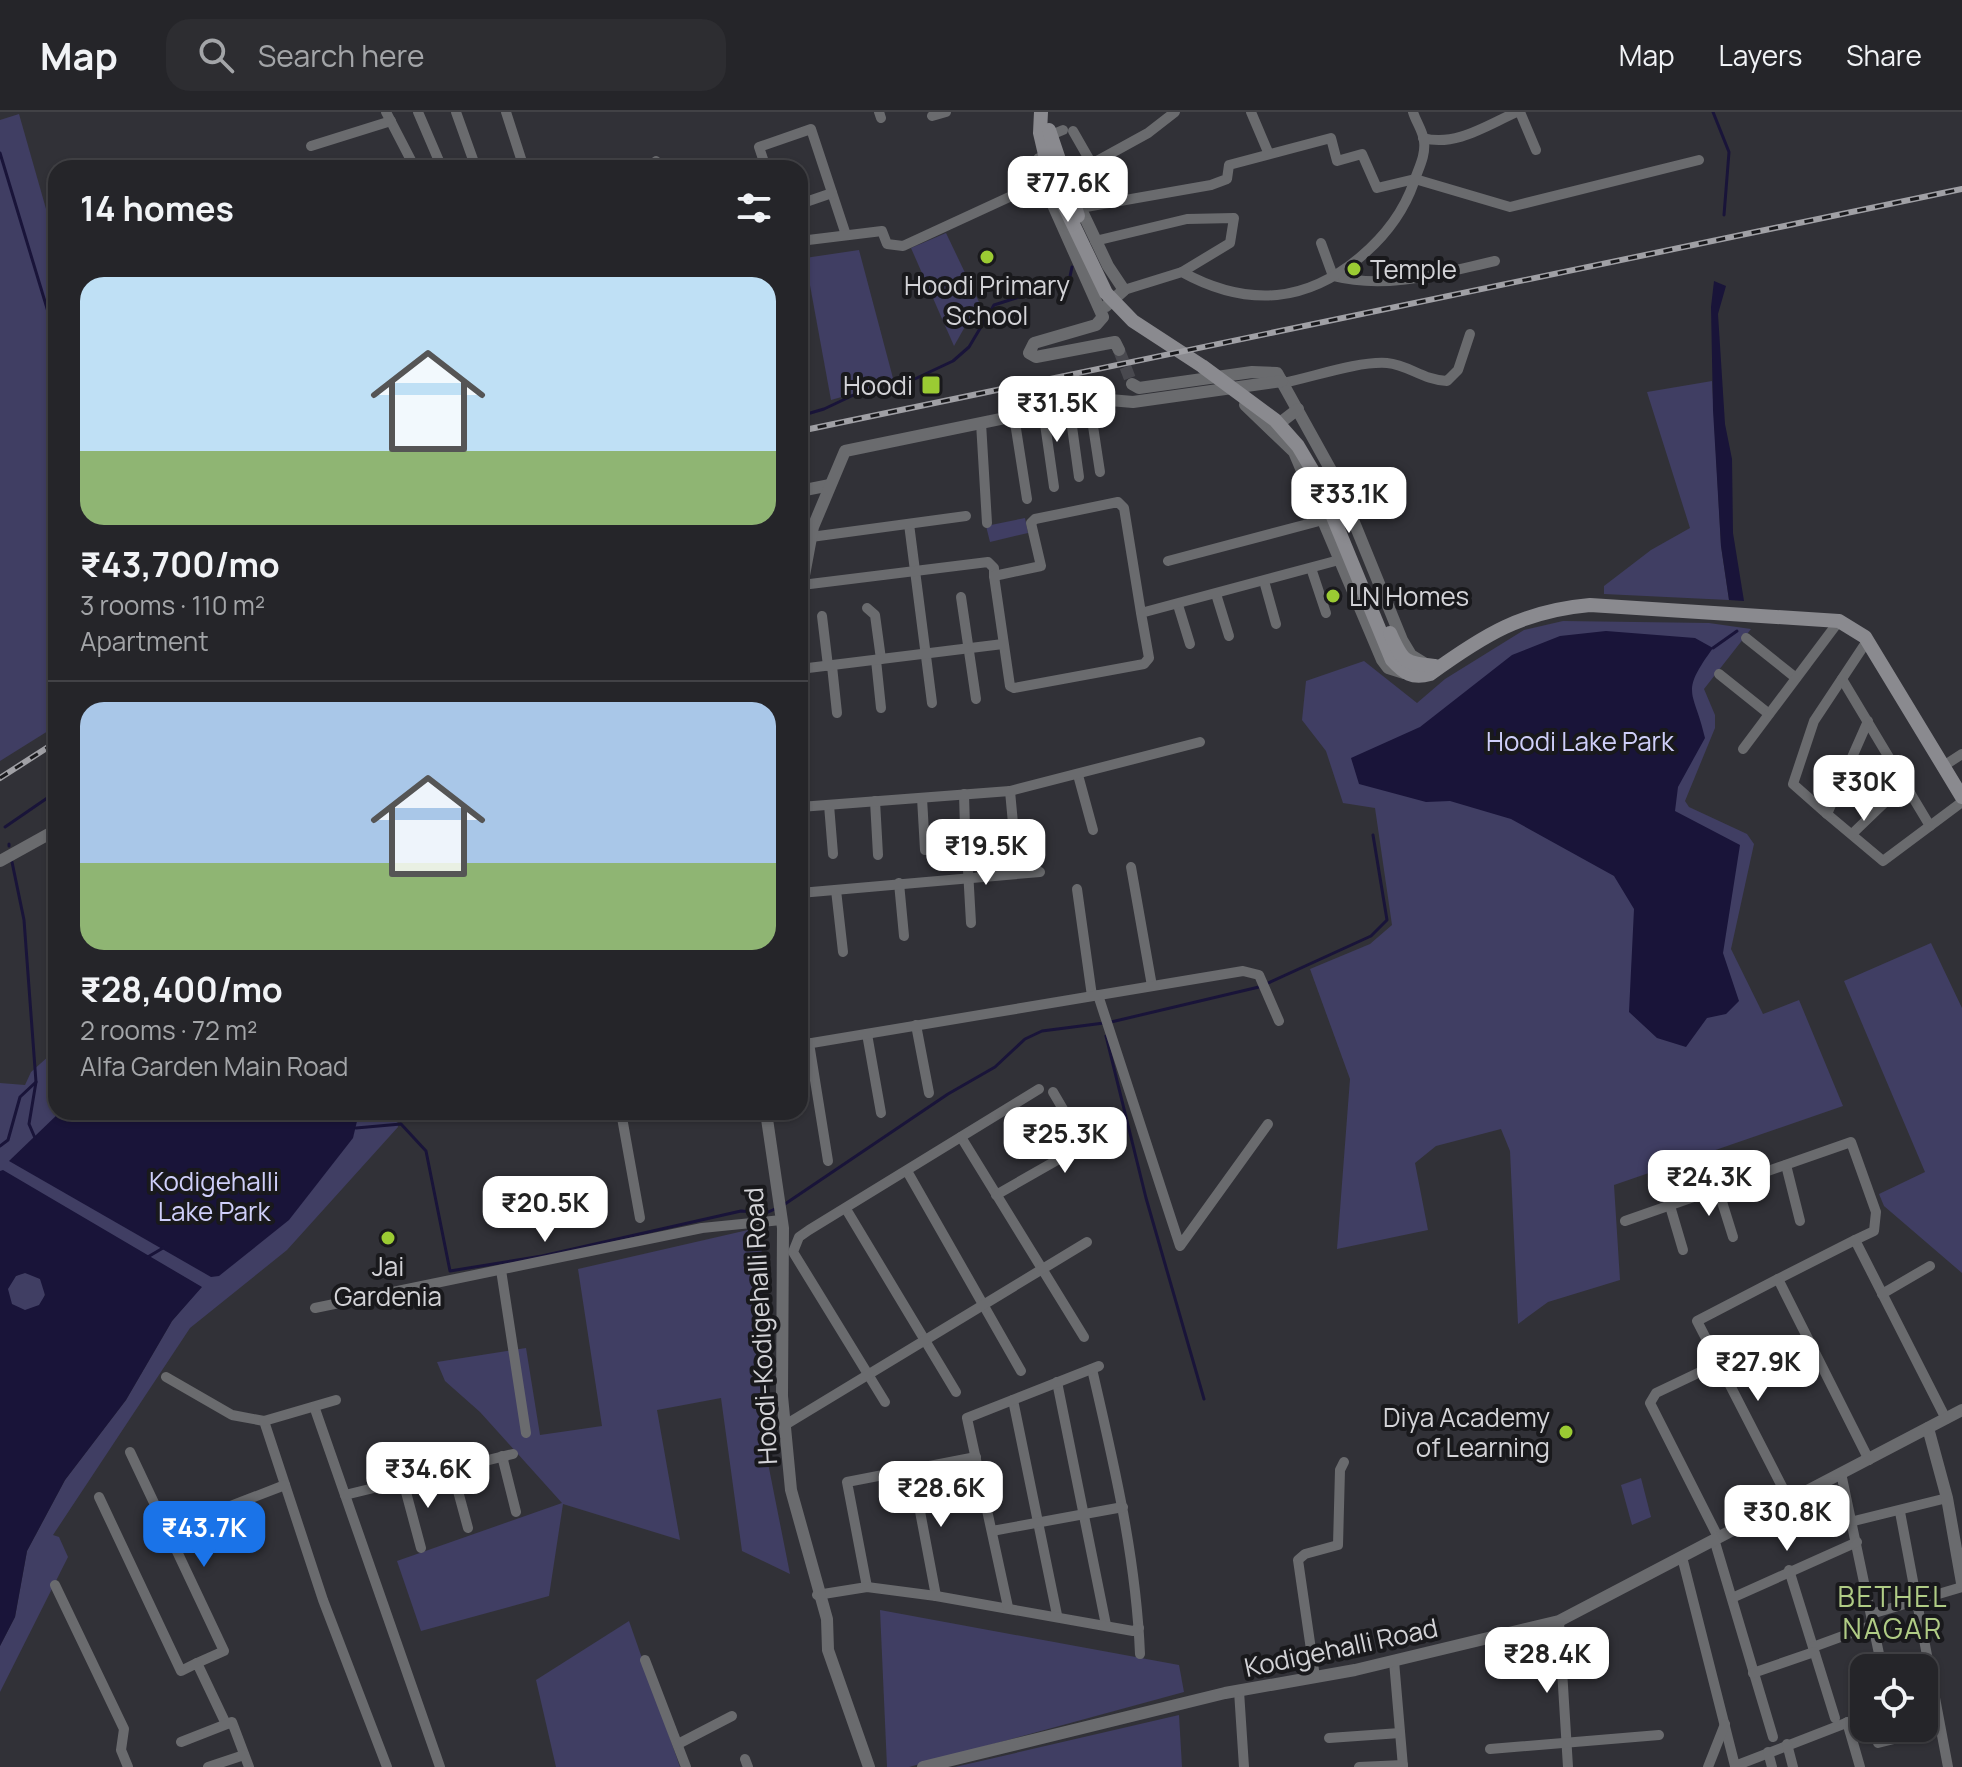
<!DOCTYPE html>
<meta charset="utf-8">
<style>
body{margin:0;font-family:Manrope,sans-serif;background:#2d2d31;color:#f1f3f6;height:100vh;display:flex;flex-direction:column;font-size:30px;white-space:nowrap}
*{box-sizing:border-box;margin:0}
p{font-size:26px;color:#a3a5a8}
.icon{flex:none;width:44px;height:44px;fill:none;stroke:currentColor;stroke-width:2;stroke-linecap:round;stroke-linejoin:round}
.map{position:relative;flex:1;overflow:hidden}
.drawer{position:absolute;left:48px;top:48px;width:760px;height:960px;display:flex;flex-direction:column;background:#252529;border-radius:24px;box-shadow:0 2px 6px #0004,0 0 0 2px #424246}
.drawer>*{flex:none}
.controls{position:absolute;left:1850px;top:1542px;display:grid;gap:16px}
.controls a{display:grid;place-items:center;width:88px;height:88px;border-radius:16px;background:#252529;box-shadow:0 2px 6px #0004,0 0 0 2px #424246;font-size:40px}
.price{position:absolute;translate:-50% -68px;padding:0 18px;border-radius:16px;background:#fff;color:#222;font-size:26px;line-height:52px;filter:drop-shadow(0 2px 4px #0008)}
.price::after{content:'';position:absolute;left:50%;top:48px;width:24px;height:18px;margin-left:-12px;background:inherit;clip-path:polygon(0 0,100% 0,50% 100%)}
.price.active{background:#1a73e8;color:#fff}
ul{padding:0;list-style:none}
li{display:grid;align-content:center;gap:16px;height:424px;padding:0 32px}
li+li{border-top:2px solid #424246}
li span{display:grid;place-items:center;height:248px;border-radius:24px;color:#555}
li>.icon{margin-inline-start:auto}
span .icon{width:144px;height:144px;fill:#fffc;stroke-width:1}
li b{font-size:34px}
h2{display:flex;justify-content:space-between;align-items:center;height:96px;padding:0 32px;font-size:34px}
header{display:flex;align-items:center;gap:48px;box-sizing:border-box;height:112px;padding:0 40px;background:#252529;border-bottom:2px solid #424246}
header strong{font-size:38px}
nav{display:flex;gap:44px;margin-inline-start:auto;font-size:28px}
.search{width:560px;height:72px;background:#2d2d31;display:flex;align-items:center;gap:20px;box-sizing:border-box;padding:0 28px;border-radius:24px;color:#a3a5a8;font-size:30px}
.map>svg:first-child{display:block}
</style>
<header>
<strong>Map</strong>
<div class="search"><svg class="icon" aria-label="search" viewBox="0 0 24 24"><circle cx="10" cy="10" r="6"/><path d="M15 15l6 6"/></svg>Search here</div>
<nav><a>Map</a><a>Layers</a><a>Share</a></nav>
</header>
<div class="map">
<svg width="1962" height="1655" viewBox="0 0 1962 1655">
<rect width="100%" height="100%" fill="#313137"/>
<!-- green -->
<g fill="#403e63">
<polygon points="19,2 56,132 56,614 0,649 0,8"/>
<polygon points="946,121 979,190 954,234 911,136"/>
<polygon points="859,138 894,270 831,288 805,146"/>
<polygon points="1712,269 1721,434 1729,488 1604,482 1604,474 1651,438 1690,416 1647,280"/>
<polygon points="1025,406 1028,421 990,430 986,414"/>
<polygon points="1563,509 1709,511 1751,517 1704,577 1715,603 1715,616 1685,689 1689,695 1747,722 1754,732 1731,837 1763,902 1799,888 1843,994 1614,1073 1620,1168 1548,1190 1518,1212 1510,1039 1501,1017 1436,1034 1415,1051 1428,1118 1337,1137 1350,967 1310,857 1370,832 1392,813 1375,696 1343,691 1326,639 1302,608 1306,569 1364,549 1417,591 1445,567 1524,518"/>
<polygon points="1931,831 1962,896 1962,1161 1884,1094 1879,1082 1925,1060 1844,869"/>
<polygon points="56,902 56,1000 396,1000 398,1015 287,1138 190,1216 53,1423 59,1425 68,1445 0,1580 0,1534 15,1505 27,1439 65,1368 126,1288 172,1209 201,1175 0,1059 0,971 25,973 31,960 50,943"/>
<polygon points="761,1115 767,1346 790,1462 742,1439 721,1286 657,1298 680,1428 563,1392 549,1484 421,1519 397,1449 562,1391 480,1300 445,1269 437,1250 526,1236 540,1323 602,1314 578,1157"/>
<circle cx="26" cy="1180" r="19"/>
<polygon points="1641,1366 1651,1405 1632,1413 1621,1373"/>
<polygon points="880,1498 1179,1553 1184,1580 909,1655 887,1655"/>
<polygon points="629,1509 680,1655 556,1655 536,1568"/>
<polygon points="1179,1603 1182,1655 955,1655"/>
</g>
<!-- water -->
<g fill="#191439" fill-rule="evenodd">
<polygon points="1714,169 1726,174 1718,202 1725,312 1732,347 1733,421 1744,489 1729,488 1721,434 1713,298 1711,195"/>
<path d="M1606,519L1695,526L1713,536C1679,583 1694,577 1705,626L1678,675L1675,699L1740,733L1723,841L1739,889L1726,902L1707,906L1686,935L1657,926L1629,900L1634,797L1614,764L1511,707L1450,689L1426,690L1359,672L1351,646L1420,615L1512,543L1560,524Z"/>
<polygon points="60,1000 340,1000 358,1005 353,1026 289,1108 219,1164 211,1165 9,1049"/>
<path d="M3,1058L202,1175L172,1209L126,1288L65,1368L27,1439L15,1505L0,1534V1059ZM25,1161L40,1167L45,1183L39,1193L25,1198L12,1192L8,1177L16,1164Z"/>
</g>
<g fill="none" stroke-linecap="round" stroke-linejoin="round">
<!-- stream -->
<g stroke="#191439" stroke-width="3">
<polyline points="1713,0 1729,40 1724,103"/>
<polyline points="0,41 56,226"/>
<polyline points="800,304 824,297 860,280 887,280 953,249 969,235 994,193 1069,169 1072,155"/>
<polyline points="1713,536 1737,519"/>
<polyline points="5,715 56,680"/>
<polyline points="9,732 9,734"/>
<polyline points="1266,872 1371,824 1387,808 1373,723"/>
<polyline points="1111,910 1259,875"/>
<polyline points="1106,924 1146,1086 1204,1287"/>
<polyline points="356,1016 401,1012 426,1039 450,1159 542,1144 741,1099 766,1101 775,1097"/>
<polyline points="35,1026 29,1012 36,970"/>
<polyline points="0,1034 8,1028 20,985 36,970 24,808 12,750"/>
<polyline points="782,1094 948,982 995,955 1025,927 1042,919 1104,911"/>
<polyline points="146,1146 163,1136"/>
</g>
<!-- tertiary-tunnel -->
<polyline stroke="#49494f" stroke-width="12" stroke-dasharray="12 6" stroke-linecap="butt" points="1119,238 1132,272"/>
<!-- minor -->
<g stroke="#6a6b6e" stroke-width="10">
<polyline points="386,0 415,56"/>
<polyline points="418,0 442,56"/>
<polyline points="456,0 476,56"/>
<polyline points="506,0 524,56"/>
<polyline points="879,0 881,6"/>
<polyline points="1251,0 1268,40"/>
<polyline points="1520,0 1536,38"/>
<polyline points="932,4 946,0"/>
<polyline points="1073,19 1093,54"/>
<polyline points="1051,23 1063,18"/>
<path d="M1423,26C1456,35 1487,13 1517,0"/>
<polyline points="311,34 391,9"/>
<polyline points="656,49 658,56"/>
<polyline points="609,53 610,56"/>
<polyline points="395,56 412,50"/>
<polyline points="531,56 541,51 556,56"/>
<polyline points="766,56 759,35 811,17 846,123"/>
<polyline points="1068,65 1148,21 1175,0"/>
<polyline points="800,92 832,81"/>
<polyline points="1080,96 1211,73 1227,67 1229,53 1331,26 1337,49 1362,42 1377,76 1415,67 1510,95 1699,48"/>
<polyline points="800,129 882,119 887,132 903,134 1044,69"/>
<polyline points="1095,129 1187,107 1234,106 1230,131 1182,160"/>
<path d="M1321,131L1333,164C1388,178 1441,161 1495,149"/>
<path d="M1124,178L1182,160C1211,176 1244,186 1277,183C1336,177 1395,125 1414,70C1418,57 1426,44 1424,29C1423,19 1416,10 1413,0"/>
<path d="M1283,271C1313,265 1358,249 1387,251C1409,253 1423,268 1447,269L1458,258L1470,222"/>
<polyline points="1089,288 1100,360"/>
<polyline points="1069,293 1079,365"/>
<polyline points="1043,298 1054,375"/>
<polyline points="1014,304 1027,387"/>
<polyline points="981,311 987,411"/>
<polyline points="909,412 932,591"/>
<polyline points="811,425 966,404"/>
<polyline points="1168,449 1323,408"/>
<polyline points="1311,456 1326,501"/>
<polyline points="1264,469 1276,512"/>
<polyline points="802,473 988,450 994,456 994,464"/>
<polyline points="1216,482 1229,524"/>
<polyline points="961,485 976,587"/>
<polyline points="1178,493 1190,532"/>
<polyline points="867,496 875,503 881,547"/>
<polyline points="1141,501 1124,396 1118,390 1035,407 1031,411 1041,454 994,464 1010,574 1014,576 1144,552 1149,546 1141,501 1339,448"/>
<polyline points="822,504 828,554"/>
<polyline points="1746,526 1796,566"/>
<polyline points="876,548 881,596"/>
<polyline points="832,554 837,601"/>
<polyline points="800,557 1003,532"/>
<polyline points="1719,562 1769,602"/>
<polyline points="1842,567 1930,714"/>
<polyline points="1868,609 1827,702 1883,749 1962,690"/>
<polyline points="1743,637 1839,509"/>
<polyline points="1942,655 1962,642"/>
<polyline points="1078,663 1093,718"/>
<polyline points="1010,679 1015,733"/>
<polyline points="964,682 965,716"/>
<polyline points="922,686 925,738"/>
<polyline points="875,689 878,743"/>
<polyline points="829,693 833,742"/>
<polyline points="800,695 1010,679 1200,630"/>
<polyline points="1827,702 1793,672 1814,609 1867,529"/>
<polyline points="1852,722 1905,671"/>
<polyline points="967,740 971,811"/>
<polyline points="1131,755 1152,874"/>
<polyline points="899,771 904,824"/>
<polyline points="1077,777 1092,884"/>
<polyline points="836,778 843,840"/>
<polyline points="800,781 1040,760"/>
<polyline points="1098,883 1180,1134 1268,1012"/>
<polyline points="916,913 929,981"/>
<polyline points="867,922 881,1001"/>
<polyline points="809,931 828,1049"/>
<polyline points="800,933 1243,859 1259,863 1279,909"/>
<polyline points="1053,980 1084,1033"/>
<polyline points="621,1000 640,1106"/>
<polyline points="961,1025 1084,1225"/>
<polyline points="1786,1053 1800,1109"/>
<polyline points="907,1059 1021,1259"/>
<polyline points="1718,1077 1733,1125"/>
<polyline points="996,1083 1117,1014"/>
<polyline points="1670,1094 1683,1138"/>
<polyline points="846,1097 956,1280"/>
<polyline points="1625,1109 1851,1030 1876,1100 1874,1119 1855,1128"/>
<polyline points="501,1158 526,1321"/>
<polyline points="1778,1167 1855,1128 1946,1307"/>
<polyline points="1882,1182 1930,1154"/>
<polyline points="315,1196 702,1116 781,1108"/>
<path d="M1092,1257C1114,1352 1136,1445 1140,1542"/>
<polyline points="166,1265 232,1303 264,1309 323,1488 387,1655"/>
<polyline points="1057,1270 1106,1513"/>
<polyline points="1013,1288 1057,1503"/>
<polyline points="885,1290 793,1140 799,1125 809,1118 1039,977"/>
<polyline points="315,1297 440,1655"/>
<polyline points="264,1309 336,1288"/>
<polyline points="785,1313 1087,1130"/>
<polyline points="130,1340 224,1539 197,1551"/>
<polyline points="502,1344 516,1400"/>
<polyline points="452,1357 468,1416"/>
<polyline points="912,1357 936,1484"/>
<polyline points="1841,1361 1882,1556"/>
<polyline points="403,1369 421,1436"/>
<polyline points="345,1383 513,1342"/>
<polyline points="99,1385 181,1559 197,1551 226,1612"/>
<polyline points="1789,1388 1697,1209 1778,1167 1869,1348"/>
<polyline points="1900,1400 1948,1655"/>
<polyline points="192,1409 285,1373"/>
<polyline points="1854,1409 1947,1386"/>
<polyline points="992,1419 1123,1395"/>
<polyline points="1718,1425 1650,1291 1656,1281 1719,1251"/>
<polyline points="1714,1427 1773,1625"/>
<polyline points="1682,1445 1735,1654 1864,1604"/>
<polyline points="1789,1458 1835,1606"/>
<polyline points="55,1473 124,1617 121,1638 128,1655"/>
<polyline points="867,1475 847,1370 976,1345"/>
<polyline points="817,1483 867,1475 936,1484 1133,1519 1139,1516"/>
<polyline points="1732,1486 1857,1430"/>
<polyline points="1008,1495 967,1306 1099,1254"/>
<polyline points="1871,1502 1962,1475"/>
<polyline points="1559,1509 1568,1655"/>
<polyline points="1813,1535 1873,1513"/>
<polyline points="645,1548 686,1655"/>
<polyline points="1394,1549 1403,1655"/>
<polyline points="1753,1561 1814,1540"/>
<polyline points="1315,1565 1298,1448 1305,1442 1338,1433 1340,1358 1344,1350"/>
<polyline points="1239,1579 1244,1655"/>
<polyline points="1847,1610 1860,1655"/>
<polyline points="1874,1616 1878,1631 1902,1625"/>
<polyline points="1329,1626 1400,1621"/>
<polyline points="181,1630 232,1610 249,1655"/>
<polyline points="678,1632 732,1604"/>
<polyline points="1787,1632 1793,1655"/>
<polyline points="1490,1637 1659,1623"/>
<polyline points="1768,1640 1772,1655"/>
<polyline points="745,1647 748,1655"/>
<polyline points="208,1655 244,1643"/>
<polyline points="1359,1655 1403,1653"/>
<polyline points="1708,1655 1725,1612"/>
</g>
<!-- tertiary -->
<g stroke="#6a6b6e" stroke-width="12">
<polyline points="1039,47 1049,84 1103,205 1096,213 1034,231 1029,241 1036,245 1115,230 1119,238"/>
<polyline points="1079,93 1108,154 1124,178 1106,194"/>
<polyline points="1132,272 1139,276 1252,260 1277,261 1338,371 1402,528 1411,543 1424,551"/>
<polyline points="1245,293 1294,340 1382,548 1388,556 1404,561"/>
<polyline points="1272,317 1298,297"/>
<polyline points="800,379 830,373"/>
<polyline points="800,485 813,415 845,339 1098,287 1133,290 1282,269"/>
<polyline points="0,749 56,718"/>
<polyline points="766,1000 783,1116 782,1284 791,1378 827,1507 828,1538 869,1655"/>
<polyline points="1928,1316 1947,1386 1962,1471"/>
<polyline points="923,1655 1225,1581 1355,1558 1559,1509 1962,1298"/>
</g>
<!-- secondary -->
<g stroke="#8a8a8f" stroke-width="14">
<path d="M1041,0L1040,21L1050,64L1106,181L1133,209L1202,254L1275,308L1298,334L1317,366L1392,548C1404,561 1412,567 1430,562C1484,523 1522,499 1590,493L1839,509L1865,525L1962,685"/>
<polyline points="1049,18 1078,104"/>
<path d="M1390,521C1403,551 1405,551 1435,554"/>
</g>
<defs>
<g id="rail">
<polyline points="800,319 1962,77"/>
<polyline points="0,666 56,630"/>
</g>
</defs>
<!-- rail casing -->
<use href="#rail" stroke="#a0a0a5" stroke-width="6"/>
<!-- rail -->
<use href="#rail" stroke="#19191c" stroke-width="3" stroke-dasharray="9" stroke-linecap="butt"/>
</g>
<!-- markers -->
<g fill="#9bcb33" stroke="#19191c" stroke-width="3">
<circle cx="987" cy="145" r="8"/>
<circle cx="1354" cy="157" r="8"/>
<rect x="921" y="263" width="20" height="20" rx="4"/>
<circle cx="1333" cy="484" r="8"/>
<circle cx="388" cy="1126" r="8"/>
<circle cx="1566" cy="1320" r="8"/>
</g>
<g text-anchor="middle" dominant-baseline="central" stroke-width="8" stroke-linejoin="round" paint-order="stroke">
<!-- poi labels -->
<g font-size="26" fill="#d3d3d7" stroke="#19191c" text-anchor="start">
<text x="1370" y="157">Temple</text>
<text x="987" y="173" text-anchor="middle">Hoodi Primary<tspan x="987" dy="30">School</tspan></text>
<text x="913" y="273" text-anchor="end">Hoodi</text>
<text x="1349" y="484">LN Homes</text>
<text x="388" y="1154" text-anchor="middle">Jai<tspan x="388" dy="30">Gardenia</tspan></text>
<text x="1550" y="1305" text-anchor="end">Diya Academy<tspan x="1550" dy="30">of Learning</tspan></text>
</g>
<!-- park labels -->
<g font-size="26" fill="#cfcffa" stroke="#19191c">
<text x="1580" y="629">Hoodi Lake Park</text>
<text x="214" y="1069">Kodigehalli<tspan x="214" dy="30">Lake Park</tspan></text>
</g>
<!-- street labels -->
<g font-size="26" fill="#d3d3d7" stroke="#19191c">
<text transform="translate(760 1214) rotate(-93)">Hoodi-Kodigehalli Road</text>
<text transform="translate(1341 1535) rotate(-12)">Kodigehalli Road</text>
</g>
<!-- neighbourhood labels -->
<g font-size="28" letter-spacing="2" fill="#b0cc85" stroke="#19191c">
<text x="1893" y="1484">BETHEL<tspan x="1893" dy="32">NAGAR</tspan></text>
</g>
</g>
</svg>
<div class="controls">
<a><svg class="icon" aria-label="locate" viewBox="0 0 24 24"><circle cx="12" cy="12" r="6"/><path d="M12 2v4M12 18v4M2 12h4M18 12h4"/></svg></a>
</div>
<b class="price" style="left:1068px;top:112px">₹77.6K</b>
<b class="price" style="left:1057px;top:332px">₹31.5K</b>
<b class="price" style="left:1349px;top:423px">₹33.1K</b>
<b class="price" style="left:1864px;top:711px">₹30K</b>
<b class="price" style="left:986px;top:775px">₹19.5K</b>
<b class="price" style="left:1065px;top:1063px">₹25.3K</b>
<b class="price" style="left:1709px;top:1106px">₹24.3K</b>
<b class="price" style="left:545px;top:1132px">₹20.5K</b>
<b class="price" style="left:1758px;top:1291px">₹27.9K</b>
<b class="price" style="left:428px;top:1398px">₹34.6K</b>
<b class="price" style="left:941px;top:1417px">₹28.6K</b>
<b class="price" style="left:1787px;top:1441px">₹30.8K</b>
<b class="price active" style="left:204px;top:1457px">₹43.7K</b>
<b class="price" style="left:1547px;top:1583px">₹28.4K</b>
<section class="drawer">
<h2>14 homes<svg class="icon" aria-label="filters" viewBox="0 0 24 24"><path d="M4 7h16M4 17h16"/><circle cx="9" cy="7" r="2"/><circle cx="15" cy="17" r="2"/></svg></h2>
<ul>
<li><span style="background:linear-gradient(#bfe0f5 70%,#8fb573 0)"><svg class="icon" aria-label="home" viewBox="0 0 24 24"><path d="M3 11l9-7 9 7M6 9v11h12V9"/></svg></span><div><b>₹43,700/mo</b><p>3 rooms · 110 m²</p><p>Apartment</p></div></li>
<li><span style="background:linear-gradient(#a9c7e8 65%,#8fb573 0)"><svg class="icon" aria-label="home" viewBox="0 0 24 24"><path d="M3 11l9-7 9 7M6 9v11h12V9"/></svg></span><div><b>₹28,400/mo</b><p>2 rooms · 72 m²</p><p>Alfa Garden Main Road</p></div></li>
</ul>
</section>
</div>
